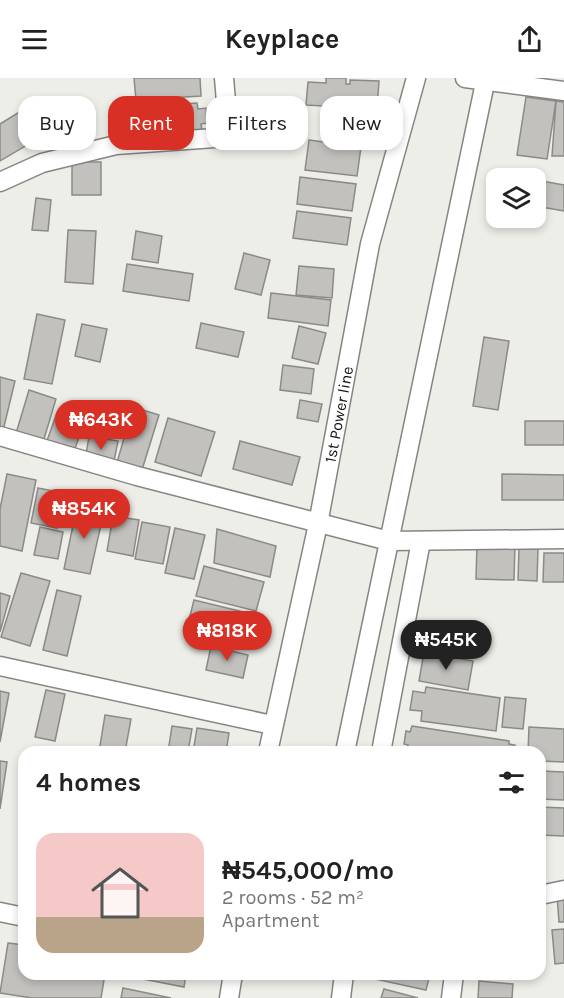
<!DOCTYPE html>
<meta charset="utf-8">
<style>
body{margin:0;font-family:Karla,sans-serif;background:#f6f6f6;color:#222;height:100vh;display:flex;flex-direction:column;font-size:22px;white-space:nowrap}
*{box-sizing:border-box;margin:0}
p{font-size:20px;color:#767676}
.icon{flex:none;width:33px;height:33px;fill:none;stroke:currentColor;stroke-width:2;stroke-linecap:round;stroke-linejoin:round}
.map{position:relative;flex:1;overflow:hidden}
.sheet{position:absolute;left:18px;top:668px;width:528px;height:234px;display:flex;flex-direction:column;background:#fff;border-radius:18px;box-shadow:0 3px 9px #0003}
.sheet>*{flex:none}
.hud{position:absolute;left:18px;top:18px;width:528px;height:54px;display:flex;gap:12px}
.controls{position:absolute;left:486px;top:90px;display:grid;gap:12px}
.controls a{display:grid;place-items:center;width:60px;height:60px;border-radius:12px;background:#fff;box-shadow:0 3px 9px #0003;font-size:30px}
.price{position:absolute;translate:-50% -51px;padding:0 14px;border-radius:21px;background:#d93025;color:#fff;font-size:20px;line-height:39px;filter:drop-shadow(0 2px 3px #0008)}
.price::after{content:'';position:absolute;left:50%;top:36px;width:18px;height:14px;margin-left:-9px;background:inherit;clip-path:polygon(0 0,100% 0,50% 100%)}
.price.selected{background:#222;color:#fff}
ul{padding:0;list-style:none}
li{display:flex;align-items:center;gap:18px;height:150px;padding:0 18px}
li span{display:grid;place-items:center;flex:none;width:168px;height:120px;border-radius:18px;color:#555}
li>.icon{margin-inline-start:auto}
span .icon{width:72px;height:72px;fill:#fffc;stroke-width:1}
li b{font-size:26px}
h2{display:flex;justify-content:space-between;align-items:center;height:72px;padding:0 18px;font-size:26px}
.chip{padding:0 21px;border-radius:18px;background:#fff;box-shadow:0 3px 9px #0003;font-size:21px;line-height:54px}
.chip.selected{background:#d93025;color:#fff}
header{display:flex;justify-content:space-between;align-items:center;height:78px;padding:0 18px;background:#fff;font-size:27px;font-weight:700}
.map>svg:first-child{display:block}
</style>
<header><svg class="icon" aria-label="menu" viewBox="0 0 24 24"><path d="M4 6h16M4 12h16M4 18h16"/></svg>Keyplace<svg class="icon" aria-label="share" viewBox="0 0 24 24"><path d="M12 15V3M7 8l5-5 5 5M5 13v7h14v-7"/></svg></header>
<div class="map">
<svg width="564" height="920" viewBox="0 0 564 920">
<rect width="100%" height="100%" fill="#eeeee9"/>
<!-- building -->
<g fill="#c2c1bd" stroke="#8b8a86" stroke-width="1.5">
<polygon points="134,0 200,0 201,18 136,22"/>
<polygon points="326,0 346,0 346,6 350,6 350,2 379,3 377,31 306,27 308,4 326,5"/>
<polygon points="526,19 556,23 547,81 517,77"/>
<polygon points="556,23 564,24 564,78 552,78"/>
<polygon points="34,25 51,53 0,83 0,46"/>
<polygon points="197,25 198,31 206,30 207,45 201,46 202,52 146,58 144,28"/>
<polygon points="333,35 368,37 368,59 332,57"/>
<polygon points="309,62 361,69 357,98 305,92"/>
<rect x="72" y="84" width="29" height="33"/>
<polygon points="300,99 356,106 352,133 297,126"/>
<polygon points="536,102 564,107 564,133 536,128"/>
<polygon points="36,120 51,122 48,153 32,152"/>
<polygon points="297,133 351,140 347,167 293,160"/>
<polygon points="68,152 96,153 93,206 65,204"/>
<polygon points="136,153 162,158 158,185 132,181"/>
<polygon points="244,175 270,182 261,217 235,211"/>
<polygon points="127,186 193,196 189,223 123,213"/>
<polygon points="299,188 334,191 332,220 296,217"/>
<polygon points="271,215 331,222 328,248 268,240"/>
<polygon points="37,236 65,242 52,306 24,301"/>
<polygon points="201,245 244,254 238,279 196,270"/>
<polygon points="82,246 107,251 100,284 75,278"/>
<polygon points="299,248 326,255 318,286 292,280"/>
<polygon points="484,259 509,263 498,332 473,328"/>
<polygon points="283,287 314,291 311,316 280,312"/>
<polygon points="0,299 15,303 1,361 0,360"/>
<polygon points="29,312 56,321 41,371 14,362"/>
<polygon points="300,322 322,326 318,344 297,340"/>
<polygon points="133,329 159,337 141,395 116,388"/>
<polygon points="57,335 84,345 72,379 45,368"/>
<polygon points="168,340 215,354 201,398 155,384"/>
<rect x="525" y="343" width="39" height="24"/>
<polygon points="89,358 118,363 113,388 85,383"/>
<polygon points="240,363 300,379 292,407 233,391"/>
<polygon points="7,396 36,402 22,473 0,468 0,431"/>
<polygon points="502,396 564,397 564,422 502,422"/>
<polygon points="38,410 64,415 57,450 31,445"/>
<polygon points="77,428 104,433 90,496 64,491"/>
<polygon points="113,438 139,442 133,478 107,473"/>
<polygon points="142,444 170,449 163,486 135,481"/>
<polygon points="40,449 63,454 58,481 34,477"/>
<polygon points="175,450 205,457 194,501 165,495"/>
<polygon points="217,451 276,468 270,499 214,485"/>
<polygon points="477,466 515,466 514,502 476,501"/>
<polygon points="519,470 538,471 537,503 518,502"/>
<polygon points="544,475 564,475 564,504 543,504"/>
<polygon points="204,488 264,504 256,533 196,518"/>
<polygon points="21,495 50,503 30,568 1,559"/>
<polygon points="57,512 81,518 67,578 43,572"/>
<polygon points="0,515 10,518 0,554"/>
<polygon points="194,522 256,537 249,565 187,550"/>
<polygon points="211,568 248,577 243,600 206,592"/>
<polygon points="424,574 473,583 468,612 419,603"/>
<polygon points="426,609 500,620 496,653 421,643 422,633 410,632 413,613 425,615"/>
<polygon points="46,612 65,616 55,663 35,659"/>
<polygon points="0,613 9,615 0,664"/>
<polygon points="505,619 526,621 523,651 502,649"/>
<polygon points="105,637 131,641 125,674 99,674"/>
<polygon points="172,648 192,651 188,674 168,674"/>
<polygon points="412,648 509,663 509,666 515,667 514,674 407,673 408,667 404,666 406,653 410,654"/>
<polygon points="529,649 564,651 564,684 540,683 540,674 528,674"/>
<polygon points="197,650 229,655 226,674 193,674"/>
<polygon points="0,683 7,684 0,731"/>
<polygon points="540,693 564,694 564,722 540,721"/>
<polygon points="540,729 564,730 564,758 540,757"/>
<polygon points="557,817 564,817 564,844 559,844"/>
<polygon points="540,828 543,828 545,854 540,855"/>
<polygon points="564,851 564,885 555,886 552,852"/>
<polygon points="8,865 24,867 24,896 105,896 101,920 32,920 0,915"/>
<polygon points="122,896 186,896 184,909 122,897"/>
<polygon points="361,896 430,896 426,912 361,898"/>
<polygon points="479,903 513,906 512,920 478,920"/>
<polygon points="123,910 171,920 121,920"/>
<polygon points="384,911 418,920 381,920"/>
</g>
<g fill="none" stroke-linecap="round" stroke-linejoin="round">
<defs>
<g id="street">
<polyline points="465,0 564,13"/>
<polyline points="0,104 42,85 116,67 229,59 224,0"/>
<polyline points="0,358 137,398 389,463 564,461"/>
<polyline points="0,588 272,647"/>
<path id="s1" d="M268,674L318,446L370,166L416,0"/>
<polyline points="345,674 486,0"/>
<polyline points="381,674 421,463"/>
<polyline points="540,817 564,812"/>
<polyline points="0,834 24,839"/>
<polyline points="229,920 233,896"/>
<polyline points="341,920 344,896"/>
<polyline points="451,920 454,896"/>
</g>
</defs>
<!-- street casing -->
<use href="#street" stroke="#868581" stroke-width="21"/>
<!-- street -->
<use href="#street" stroke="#fff" stroke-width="18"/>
</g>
<g text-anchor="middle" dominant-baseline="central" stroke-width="4.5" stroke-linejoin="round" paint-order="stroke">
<!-- street labels -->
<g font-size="16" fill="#161514" stroke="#fcfbf7">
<text stroke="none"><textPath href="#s1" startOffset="345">1st Power line</textPath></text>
</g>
</g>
</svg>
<div class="controls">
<a><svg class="icon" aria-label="layers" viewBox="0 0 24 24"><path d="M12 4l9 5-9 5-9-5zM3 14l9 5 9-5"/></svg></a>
</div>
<b class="price" style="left:101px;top:373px">₦643K</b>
<b class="price" style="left:84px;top:462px">₦854K</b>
<b class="price" style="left:227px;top:584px">₦818K</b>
<b class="price selected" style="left:446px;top:593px">₦545K</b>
<div class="hud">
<a class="chip">Buy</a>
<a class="chip selected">Rent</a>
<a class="chip">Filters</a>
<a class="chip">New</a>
</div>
<section class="sheet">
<h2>4 homes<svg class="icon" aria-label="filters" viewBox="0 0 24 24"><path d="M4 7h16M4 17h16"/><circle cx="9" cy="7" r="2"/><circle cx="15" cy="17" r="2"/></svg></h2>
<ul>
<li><span style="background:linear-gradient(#f6c9c9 70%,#b9a48a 0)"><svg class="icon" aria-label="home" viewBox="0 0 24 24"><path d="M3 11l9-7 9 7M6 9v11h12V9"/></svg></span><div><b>₦545,000/mo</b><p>2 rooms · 52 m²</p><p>Apartment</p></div></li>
</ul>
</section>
</div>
